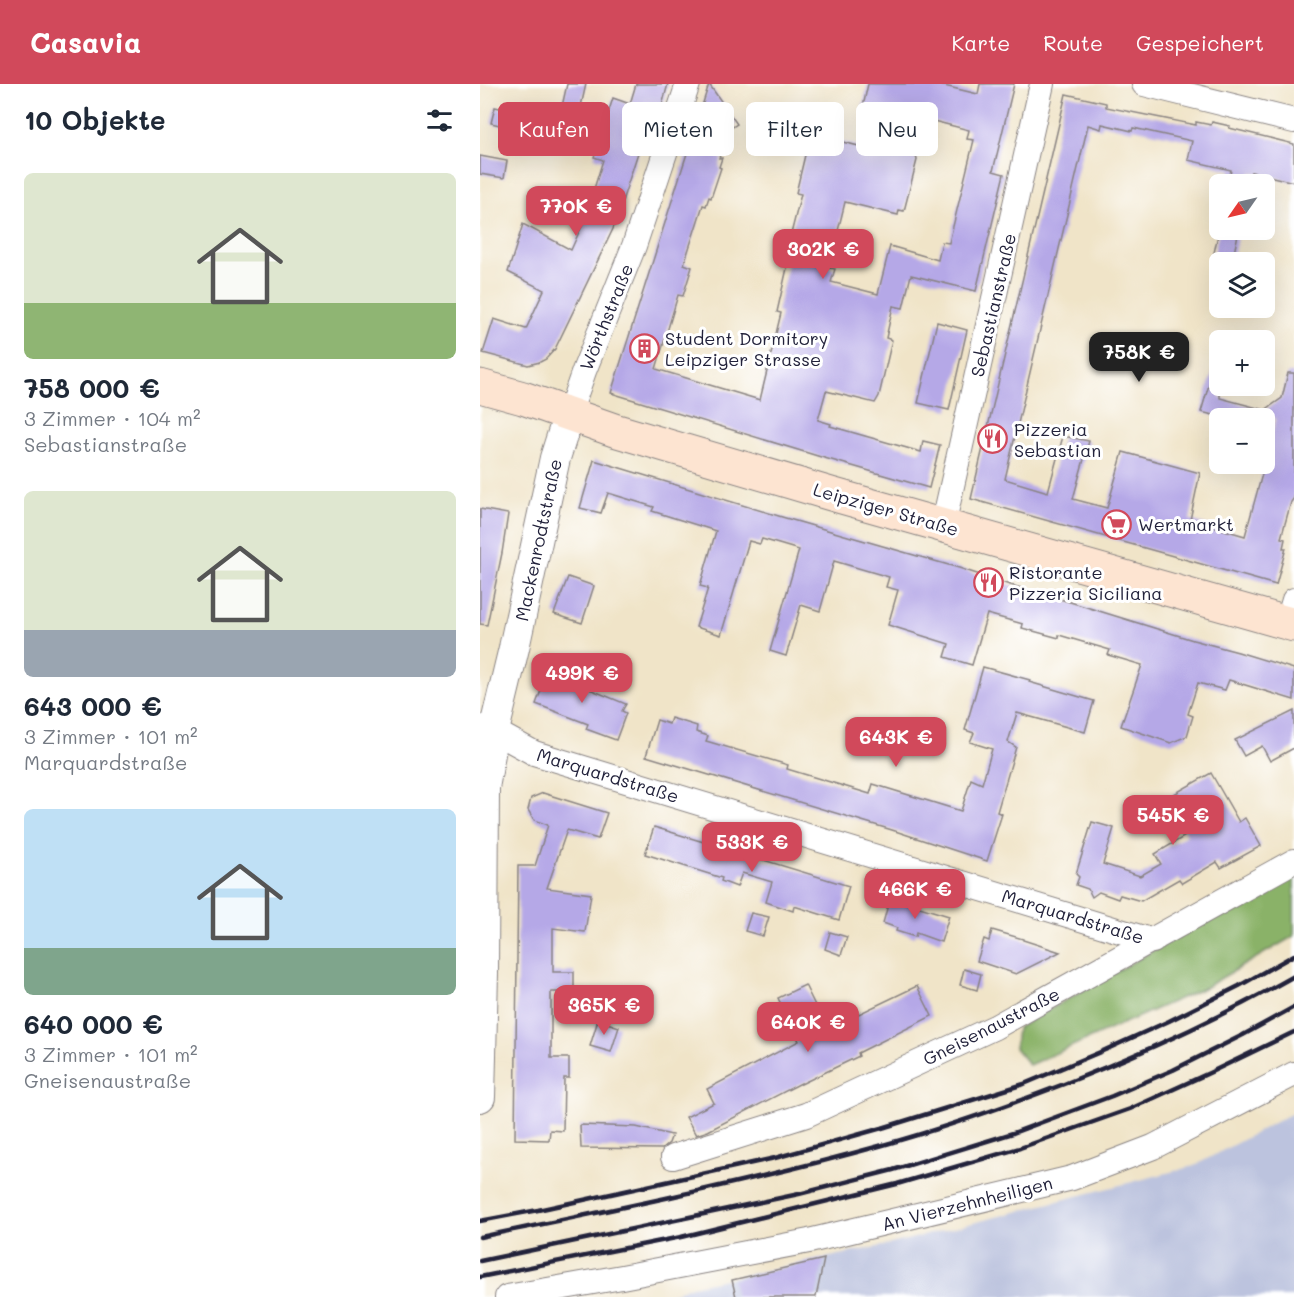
<!DOCTYPE html>
<html lang="de">
<meta charset="utf-8">
<style>
body{margin:0;font-family:Mali,sans-serif;background:#f2f2f3;color:#1f2937;height:100vh;display:flex;flex-direction:column;font-size:22px;white-space:nowrap}
*{box-sizing:border-box;margin:0}
p{font-size:20px;color:#747a83}
.icon{flex:none;width:33px;height:33px;fill:none;stroke:currentColor;stroke-width:2;stroke-linecap:round;stroke-linejoin:round}
.map{position:relative;flex:1;overflow:hidden}
.details{display:flex;flex-direction:column;background:#fff;width:480px}
.details>*{flex:none}
.banner{position:absolute;left:18px;top:18px;width:570px;height:54px;display:flex;gap:12px}
.needle{width:39px;rotate:236deg}
.tools{position:absolute;left:729px;top:90px;display:grid;gap:12px}
.tools a{display:grid;place-items:center;width:66px;height:66px;border-radius:9px;background:#fff;box-shadow:0 6px 24px #0002;font-size:30px}
.price{position:absolute;translate:-50% -51px;padding:0 14px;border-radius:12px;background:#d1495b;color:#fff;font-size:20px;line-height:39px;filter:drop-shadow(0 2px 3px #0008)}
.price::after{content:'';position:absolute;left:50%;top:36px;width:18px;height:14px;margin-left:-9px;background:inherit;clip-path:polygon(0 0,100% 0,50% 100%)}
.price.selected{background:#222;color:#fff}
ul{padding:0;list-style:none}
li{display:grid;align-content:center;gap:12px;height:318px;padding:0 24px}
li span{display:grid;place-items:center;height:186px;border-radius:9px;color:#555}
li>.icon{margin-inline-start:auto}
span .icon{width:108px;height:108px;fill:#fffc;stroke-width:1}
li b{font-size:26px}
h2{display:flex;justify-content:space-between;align-items:center;height:72px;padding:0 24px;font-size:26px}
.pill{padding:0 21px;border-radius:9px;background:#fff;box-shadow:0 6px 24px #0002;font-size:21px;line-height:54px}
.pill.selected{background:#d1495b;color:#fff}
header{display:flex;align-items:center;gap:36px;box-sizing:border-box;height:84px;padding:0 30px;background:#d1495b;color:#fff}
header strong{font-size:28px}
nav{display:flex;gap:33px;margin-inline-start:auto;font-size:21px}
main{display:flex;flex:1;min-height:0}
.map>svg:first-child{display:block}
</style>
<header>
<strong>Casavia</strong>
<nav><a>Karte</a><a>Route</a><a>Gespeichert</a></nav>
</header>
<main>
<section class="details">
<h2>10 Objekte<svg class="icon" aria-label="filters" viewBox="0 0 24 24"><path d="M4 7h16M4 17h16"/><circle cx="9" cy="7" r="2"/><circle cx="15" cy="17" r="2"/></svg></h2>
<ul>
<li><span style="background:linear-gradient(#dfe7d0 70%,#8fb573 0)"><svg class="icon" aria-label="home" viewBox="0 0 24 24"><path d="M3 11l9-7 9 7M6 9v11h12V9"/></svg></span><div><b>758 000 €</b><p>3 Zimmer · 104 m²</p><p>Sebastianstraße</p></div></li>
<li><span style="background:linear-gradient(#dfe7d0 75%,#9aa5b1 0)"><svg class="icon" aria-label="home" viewBox="0 0 24 24"><path d="M3 11l9-7 9 7M6 9v11h12V9"/></svg></span><div><b>643 000 €</b><p>3 Zimmer · 101 m²</p><p>Marquardstraße</p></div></li>
<li><span style="background:linear-gradient(#bfe0f5 75%,#7fa58c 0)"><svg class="icon" aria-label="home" viewBox="0 0 24 24"><path d="M3 11l9-7 9 7M6 9v11h12V9"/></svg></span><div><b>640 000 €</b><p>3 Zimmer · 101 m²</p><p>Gneisenaustraße</p></div></li>
</ul>
</section>
<div class="map">
<svg width="814" height="1213" viewBox="0 0 814 1213">
<rect width="100%" height="100%" fill="#fff"/>
<filter id="ink" filterUnits="userSpaceOnUse"><feTurbulence type="fractalNoise" baseFrequency=".0167" numOctaves="2"/><feDisplacementMap in="SourceGraphic" scale="12" xChannelSelector="R" yChannelSelector="G"/><feConvolveMatrix kernelMatrix="1 2 1 2 8 2 1 2 1" color-interpolation-filters="sRGB"/></filter>
<filter id="wash" filterUnits="userSpaceOnUse"><feTurbulence type="fractalNoise" baseFrequency=".008" numOctaves="4" result="noise"/><feDisplacementMap in="SourceGraphic" scale="24" xChannelSelector="R" yChannelSelector="G"/><feGaussianBlur stdDeviation="1.35" result="paint"/><feColorMatrix in="noise" values="0 0 0 0 0 0 0 0 0 0 0 0 0 0 0 0 0 1.4 0 .05"/><feComposite in="paint" operator="in"/></filter>
<g filter="url(#wash)">
<rect width="100%" height="100%" fill="#f0e4c8"/>
<!-- industrial -->
<polygon fill="#bcc3de" points="814,1028 814,1213 182,1213 212,1202 407,1161 714,1082"/>
<!-- forest -->
<polygon fill="#8ab268" stroke="#566a52" stroke-width="1.5" points="814,786 814,852 726,903 549,981 535,964 537,944"/>
<g id="blocks">
<!-- building -->
<g fill="#b5a8e7">
<polygon points="87,0 106,0 93,58 75,54"/>
<polygon points="156,0 188,0 180,29 172,26 133,145 75,265 66,275 60,278 48,281 3,269 14,235 46,245 64,206 28,188 43,140 91,166 104,137 123,76 114,73 133,14 150,20"/>
<polygon points="229,0 257,40 248,46 239,74 242,74 239,83 241,84 231,114 229,113 226,122 223,121 204,180 212,183 203,212 198,211 176,285 280,316 301,229 297,228 310,171 306,170 321,110 316,109 330,50 399,67 400,61 435,68 437,76 424,127 419,126 418,131 365,118 349,184 355,185 351,198 398,210 410,162 458,176 462,158 469,159 494,56 487,55 489,46 414,27 412,34 382,27 388,0 456,0 498,10 500,0 534,0 513,87 524,90 496,207 431,191 423,224 413,222 406,254 412,256 399,312 395,319 346,307 338,336 351,340 350,342 441,368 443,357 460,361 449,404 341,373 131,309"/>
<polygon points="586,10 626,19 626,23 716,41 716,38 731,41 732,38 750,42 749,44 814,60 814,98 771,88 769,100 748,100 751,86 708,76 712,57 653,44 652,47 622,40 621,45 608,41 525,395 568,408 583,352 609,357 593,415 627,424 643,368 720,389 710,436 765,452 784,383 784,370 787,371 796,334 745,334 721,328 735,280 740,281 740,314 785,326 802,314 808,289 814,289 814,414 811,418 801,454 805,455 803,464 806,464 796,501 491,415"/>
<polygon points="15,23 43,29 40,46 11,39"/>
<polygon points="0,72 27,77 24,94 0,90"/>
<polygon points="739,146 759,146 752,178 732,178"/>
<polygon points="457,238 487,246 469,326 438,319"/>
<polygon points="114,376 302,433 479,484 527,500 590,518 713,556 758,568 814,585 814,616 749,596 745,606 718,599 708,630 713,632 707,652 691,659 641,642 662,581 628,571 630,566 579,551 579,554 542,544 543,540 507,530 492,581 465,573 469,560 408,541 418,506 406,503 409,493 354,477 340,527 321,521 306,572 290,567 319,466 282,455 280,460 269,457 241,551 216,543 228,504 220,502 236,447 172,427 174,423 128,409 121,429 100,424"/>
<polygon points="0,425 28,430 22,469 7,541 0,540"/>
<polygon points="88,493 114,502 102,539 74,530"/>
<polygon points="503,583 550,596 549,598 614,617 605,648 537,629 528,658 536,663 517,728 522,730 507,777 412,746 166,672 177,636 189,640 191,634 217,642 216,648 228,652 226,657 308,681 307,685 390,710 393,700 481,727 491,695 502,700 512,665 490,658 494,649 485,646"/>
<polygon points="69,585 103,598 102,602 146,620 142,627 146,629 136,656 106,645 108,640 56,620"/>
<polygon points="814,627 814,664 790,677 782,662 764,672 755,656"/>
<polygon points="731,689 759,738 765,734 781,762 741,784 737,778 702,799 699,795 661,817 640,811 638,815 619,808 612,813 608,805 596,801 599,793 596,790 612,738 634,744 623,780 660,792 681,780 675,770 707,751 687,714"/>
<polygon points="63,709 127,729 118,755 87,746 67,804 111,810 105,848 73,844 73,888 94,888 94,908 71,908 71,974 89,974 89,994 84,994 83,1047 70,1046 69,1056 35,1055 38,782 55,782 68,741 54,736 48,726 51,714"/>
<polygon points="174,743 369,802 359,836 314,822 313,827 286,818 292,798 262,789 257,803 241,797 242,794 165,770"/>
<polygon points="410,814 469,832 461,858 436,849 435,853 416,847 417,844 403,839"/>
<polygon points="271,829 289,833 283,852 265,847"/>
<polygon points="512,846 543,855 543,856 580,868 536,890 497,877 504,855 509,857"/>
<polygon points="350,848 367,853 361,871 345,865"/>
<polygon points="484,885 501,890 497,906 480,901"/>
<polygon points="325,901 346,944 362,936 362,938 437,902 452,932 378,969 379,972 321,1000 321,999 228,1047 216,1051 206,1033 234,1019 227,1005 319,957 298,914"/>
<polygon points="118,936 139,943 131,968 110,962"/>
<polygon points="100,1041 156,1043 192,1051 189,1059 182,1065 101,1064"/>
<polygon points="344,1175 336,1213 256,1213 252,1196"/>
</g>
</g>
</g>
<g filter="url(#ink)">
<use href="#blocks" fill-opacity="0" stroke="#898382" stroke-width="1.5"/>
<g fill="none" stroke-linecap="round" stroke-linejoin="round">
<defs>
<g id="minor">
<polyline points="664,0 814,37"/>
<polyline points="89,330 104,287 154,162 208,0"/>
<polyline points="463,442 562,0"/>
<polyline points="807,539 814,516"/>
<polyline points="0,643 14,647 54,669 673,857"/>
<polyline points="193,1073 326,1031 515,943 814,777"/>
<polyline points="27,1213 142,1193 329,1157 592,1094 673,1063 814,990"/>
</g>
<polyline id="tertiary" points="0,1013 3,889 4,704 14,647 34,564 75,374 89,330"/>
<polyline id="secondary" points="0,302 43,314 134,346 351,410 814,541"/>
</defs>
<!-- minor casing -->
<use href="#minor" stroke="#898382" stroke-width="26"/>
<!-- tertiary casing -->
<use href="#tertiary" stroke="#898382" stroke-width="32"/>
<!-- secondary casing -->
<use href="#secondary" stroke="#898382" stroke-width="35"/>
<!-- minor -->
<use href="#minor" stroke="#fff" stroke-width="24"/>
<!-- tertiary -->
<use href="#tertiary" stroke="#fff" stroke-width="30"/>
<!-- secondary -->
<use href="#secondary" stroke="#fde4d1" stroke-width="33"/>
<!-- rail -->
<g stroke="#22223b" stroke-width="4.5">
<polyline points="0,1137 58,1126 295,1074 402,1044 544,1000 625,966 689,937 759,902 814,871"/>
<path d="M0,1153C135,1125 270,1098 403,1061C464,1044 524,1023 584,1000C663,969 740,934 814,892"/>
<polyline points="0,1177 319,1110 413,1086 533,1049 632,1012 693,986 763,951 814,923"/>
<polyline points="0,1193 201,1153 417,1100 540,1064 650,1025 729,989 814,948"/>
</g>
</g>
</g>
<!-- icons -->
<defs>
<symbol id="building-ring" viewBox="-11 -11 22 22"><circle r="9.5" fill="#fff" stroke="#d1495b" stroke-width="1.5"/><path d="M-4-6H4V6H1V3H-1V6H-4ZM-2.5-4.3h1.7v1.8h-1.7ZM.8-4.3h1.7v1.8H.8ZM-2.5-1h1.7V.8h-1.7ZM.8-1h1.7V.8H.8Z" fill="#d1495b"/></symbol>
<symbol id="restaurant-ring" viewBox="-11 -11 22 22"><circle r="9.5" fill="#fff" stroke="#d1495b" stroke-width="1.5"/><path d="M-5-6h1v4h1v-4h1v4h1v-4h1v5L-1.5 .5V6h-2V.5L-5-1ZM5-6V6H3V1.5H1.5Q1.5-4 5-6Z" fill="#d1495b"/></symbol>
<symbol id="supermarket-ring" viewBox="-11 -11 22 22"><circle r="9.5" fill="#fff" stroke="#d1495b" stroke-width="1.5"/><path d="M-6-5.5h2.5l.6 2H6L4.5 2H-2.5L-4.4-4H-6ZM-1.5 3.2a1.3 1.3 0 1 0 .1 0ZM3 3.2a1.3 1.3 0 1 0 .1 0Z" fill="#d1495b"/></symbol>
</defs>
<g fill-rule="evenodd">
<use href="#building-ring" x="148" y="248" width="33" height="33"/>
<use href="#restaurant-ring" x="496" y="338" width="33" height="33"/>
<use href="#supermarket-ring" x="620" y="424" width="33" height="33"/>
<use href="#restaurant-ring" x="492" y="482" width="33" height="33"/>
</g>
<g text-anchor="middle" dominant-baseline="central" stroke-width="6" stroke-linejoin="round" paint-order="stroke">
<!-- street labels -->
<g font-size="18" fill="#22223b" stroke="#fff">
<text transform="translate(513 221) rotate(-77)">Sebastianstraße</text>
<text transform="translate(126 233) rotate(-68)">Wörthstraße</text>
<text transform="translate(406 425) rotate(16)">Leipziger Straße</text>
<text transform="translate(58 456) rotate(-78)">Mackenrodtstraße</text>
<text transform="translate(128 691) rotate(17)">Marquardstraße</text>
<text transform="translate(593 832) rotate(17)">Marquardstraße</text>
<text transform="translate(511 942) rotate(-27)">Gneisenaustraße</text>
<text transform="translate(487 1119) rotate(-14)">An Vierzehnheiligen</text>
</g>
<!-- poi labels -->
<g font-size="18" fill="#22223b" stroke="#fff" text-anchor="start">
<text x="185" y="254">Student Dormitory<tspan x="185" dy="21">Leipziger Strasse</tspan></text>
<text x="534" y="345">Pizzeria<tspan x="534" dy="21">Sebastian</tspan></text>
<text x="658" y="440">Wertmarkt</text>
<text x="529" y="488">Ristorante<tspan x="529" dy="21">Pizzeria Siciliana</tspan></text>
</g>
</g>
</svg>
<div class="tools">
<a><svg class="needle" viewBox="-14 -14 28 28"><path d="M0-13l5 13h-10z" fill="#e53935"/><path d="M0 13l5-13h-10z" fill="#747a83"/></svg></a>
<a><svg class="icon" aria-label="layers" viewBox="0 0 24 24"><path d="M12 4l9 5-9 5-9-5zM3 14l9 5 9-5"/></svg></a>
<a>+</a>
<a>−</a>
</div>
<b class="price" style="left:96px;top:153px">770K €</b>
<b class="price" style="left:343px;top:196px">302K €</b>
<b class="price selected" style="left:659px;top:299px">758K €</b>
<b class="price" style="left:102px;top:620px">499K €</b>
<b class="price" style="left:416px;top:684px">643K €</b>
<b class="price" style="left:693px;top:762px">545K €</b>
<b class="price" style="left:272px;top:789px">533K €</b>
<b class="price" style="left:435px;top:836px">466K €</b>
<b class="price" style="left:124px;top:952px">365K €</b>
<b class="price" style="left:328px;top:969px">640K €</b>
<div class="banner">
<a class="pill selected">Kaufen</a>
<a class="pill">Mieten</a>
<a class="pill">Filter</a>
<a class="pill">Neu</a>
</div>
</div>
</main>
